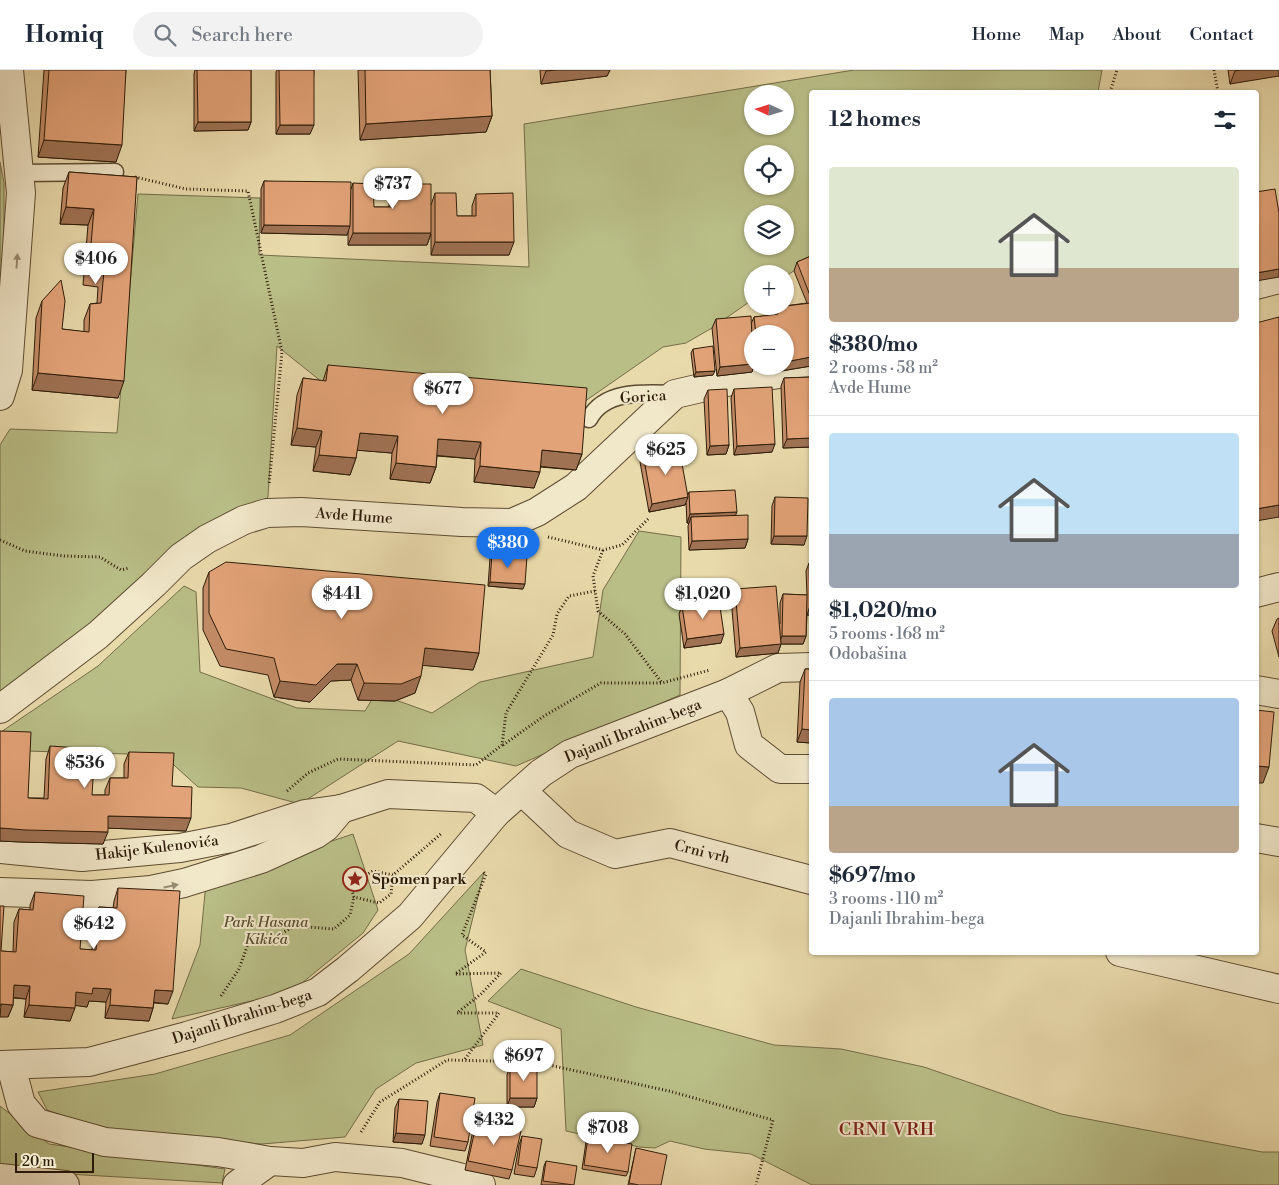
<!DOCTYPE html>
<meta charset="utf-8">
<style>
body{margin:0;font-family:"Libre Bodoni",serif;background:#f2f2f3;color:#1f2937;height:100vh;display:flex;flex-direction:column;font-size:19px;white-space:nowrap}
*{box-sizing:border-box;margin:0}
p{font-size:16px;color:#747a83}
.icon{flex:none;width:28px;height:28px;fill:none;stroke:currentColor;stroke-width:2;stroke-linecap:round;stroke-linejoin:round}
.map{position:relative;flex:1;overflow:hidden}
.drawer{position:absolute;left:809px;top:20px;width:450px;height:865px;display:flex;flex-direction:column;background:#fff;border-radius:5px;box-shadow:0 1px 4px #0004}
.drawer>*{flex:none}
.needle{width:32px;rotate:274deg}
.tools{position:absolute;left:744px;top:15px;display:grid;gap:10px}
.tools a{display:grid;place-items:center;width:50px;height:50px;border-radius:50%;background:#fff;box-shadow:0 1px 4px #0004;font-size:25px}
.scale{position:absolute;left:15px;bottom:12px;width:79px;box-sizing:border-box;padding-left:5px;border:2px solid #2e1c09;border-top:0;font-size:14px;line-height:18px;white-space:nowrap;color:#2e1c09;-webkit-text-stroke:4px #f1e7c9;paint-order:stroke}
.price{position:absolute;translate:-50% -42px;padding:0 11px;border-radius:18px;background:#fff;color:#222;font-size:16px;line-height:32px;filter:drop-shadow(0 1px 2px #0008)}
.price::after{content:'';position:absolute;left:50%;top:30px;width:15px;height:11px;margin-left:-8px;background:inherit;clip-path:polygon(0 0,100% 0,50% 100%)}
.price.active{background:#1a73e8;color:#fff}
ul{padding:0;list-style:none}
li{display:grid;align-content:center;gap:10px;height:265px;padding:0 20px}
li+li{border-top:1px solid #e0e1e3}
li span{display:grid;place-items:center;height:155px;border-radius:5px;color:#555}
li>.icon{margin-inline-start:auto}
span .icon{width:90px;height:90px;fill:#fffc;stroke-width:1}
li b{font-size:21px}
h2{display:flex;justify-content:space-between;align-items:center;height:60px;padding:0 20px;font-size:21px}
header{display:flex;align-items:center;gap:30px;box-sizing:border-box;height:70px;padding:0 25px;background:#fff;border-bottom:1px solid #e0e1e3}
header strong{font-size:24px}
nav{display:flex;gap:28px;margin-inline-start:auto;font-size:18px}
.search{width:350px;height:45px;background:#f2f2f3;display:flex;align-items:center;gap:12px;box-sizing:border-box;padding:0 18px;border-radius:28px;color:#747a83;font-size:19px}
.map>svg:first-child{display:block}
</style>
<header>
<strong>Homiq</strong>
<div class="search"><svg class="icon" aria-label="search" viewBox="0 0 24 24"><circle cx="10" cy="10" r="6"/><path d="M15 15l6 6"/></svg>Search here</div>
<nav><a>Home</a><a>Map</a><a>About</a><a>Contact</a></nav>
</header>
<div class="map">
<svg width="1279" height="1115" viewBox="0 0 1279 1115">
<rect width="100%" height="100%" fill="#e9daac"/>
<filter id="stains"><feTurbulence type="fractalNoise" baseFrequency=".004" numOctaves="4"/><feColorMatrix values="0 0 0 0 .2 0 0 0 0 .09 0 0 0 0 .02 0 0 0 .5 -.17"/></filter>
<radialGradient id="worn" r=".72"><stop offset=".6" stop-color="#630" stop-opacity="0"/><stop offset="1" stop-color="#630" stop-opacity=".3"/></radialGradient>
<!-- green -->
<g fill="#b9be87" stroke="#746d48" fill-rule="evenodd">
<path d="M854,0H1102L1098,22H811V189L785,207V204H752V230L712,258L686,273L663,277L581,334L322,312L277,276L268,427L239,460L0,627V375L10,359L117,363L138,124L260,128L259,185L529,197L524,54ZM752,24H785V56H752ZM752,84H785V116H752ZM752,144H785V176H752Z"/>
<polygon points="0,92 4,113 4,213 0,213"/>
<polygon points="639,461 681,467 680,625 516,696 398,671 300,734 241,718 198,717 163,685 26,681 1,662 98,596 184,516 196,522 200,602 297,638 365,641 376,623 432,643 480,612 593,587 603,520"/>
<polygon points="353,764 378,840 363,863 291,922 172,949 200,875 206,813"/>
<polygon points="484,802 465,880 483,975 416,993 376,1019 345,1067 262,1074 188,1068 108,1061 47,1040 38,1022 155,1004 290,965 409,884"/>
<polygon points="521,899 636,937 774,975 841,979 924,997 1061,1044 1262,1082 1279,1082 1279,1115 812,1115 751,1084 704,1079 670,1071 655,1078 639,1077 566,1061 561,959 488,931"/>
<polygon points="0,1036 49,1074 225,1099 222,1113 16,1101 0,1104"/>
</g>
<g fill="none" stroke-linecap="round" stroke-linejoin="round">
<defs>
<g id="lane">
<polyline points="20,103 115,102"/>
<path d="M589,349C605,319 646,323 675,324"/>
</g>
<g id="street">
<polyline points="1256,215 1279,209"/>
<polyline points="0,326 8,300 21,123 9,0"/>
<polyline points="1256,523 1279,517"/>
<polyline points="1256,620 1279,624"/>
<polyline points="728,623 740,642 749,675 780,699 811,699"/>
<polyline points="0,639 98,565 154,514 181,487 207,469 244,450 267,443 301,442 462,452 512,453 537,442 576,417 675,324 727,312 811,299"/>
<polyline points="522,721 568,764 615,784 670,773 811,810"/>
<polyline points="1256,768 1279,772"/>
<polyline points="0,779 82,787 180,778 231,768 305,744 341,739 388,724 476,728 496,743"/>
<polyline points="0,822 92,825 151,820 184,813 261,789 316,764 326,757 341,739"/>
<polyline points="1120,882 1279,919"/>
<polyline points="0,995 89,992 187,966 275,939 318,922 348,899 410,846 496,743 541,703 570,684 728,623 778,598 811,597"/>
<polyline points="11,996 21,1034 37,1053 105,1072 218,1082 270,1091 303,1093 335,1087 402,1093 459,1107 481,1115"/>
<polyline points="0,1108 65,1115"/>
<polyline points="237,1115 270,1091"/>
</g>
</defs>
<!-- lane casing -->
<use href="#lane" stroke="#5d4c32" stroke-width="19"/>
<!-- street casing -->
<use href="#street" stroke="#5d4c32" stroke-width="30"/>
<!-- path -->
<g stroke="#2e1c09" stroke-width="3" stroke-dasharray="1 2.5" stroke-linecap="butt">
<polyline points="1214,0 1218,22"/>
<polyline points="1110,22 1117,0"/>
<polyline points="135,107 186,119 248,121 282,282 269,415"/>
<polyline points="548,467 603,480 622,475 649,448"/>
<polyline points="0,470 25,481 64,486 100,487 121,500 129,498"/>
<polyline points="603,480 593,506 598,541 625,564 662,613"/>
<polyline points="503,675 544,646 601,613 662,613 710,600"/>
<polyline points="287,721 308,703 338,689 476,695 502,675 506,643 553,565 557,544 569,526 595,521"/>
<polyline points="393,805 373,801 350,814 354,827 379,833 391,824 393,805 442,763"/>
<polyline points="221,926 239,899 248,874 273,868 295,856 334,859 350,845 354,827"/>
<polyline points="465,989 499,943 457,943 481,924 501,903 455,904 486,882 462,865 486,804 482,801"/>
<polyline points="361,1062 380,1032 447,990 535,992 669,1021 773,1050 756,1115"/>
</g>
<!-- lane -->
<use href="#lane" stroke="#f1e7c9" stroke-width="16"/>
<!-- street -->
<use href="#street" stroke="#f1e7c9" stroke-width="28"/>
</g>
<!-- wall -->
<g fill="#c38c67" stroke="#2e1c09">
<polygon points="44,0 126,0 116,92 38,87"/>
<polygon points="195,0 251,0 251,52 248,60 194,61 194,4"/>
<polygon points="277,0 314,0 310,64 276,64 276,2"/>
<polygon points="358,0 490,0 492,46 486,62 360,70"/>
<polygon points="540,0 610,0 607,6 541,14"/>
<polygon points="1228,0 1279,0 1230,14"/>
<polygon points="69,102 137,107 118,328 32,320 36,248 42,231 62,259 84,262 84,250 90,234 97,233 98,217 83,215 88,155 60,154 63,118"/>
<polygon points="264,111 351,119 353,113 374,137 389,137 389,127 394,114 431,135 435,123 457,146 472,146 472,136 476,124 509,185 431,185 431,164 427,175 348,175 348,161 347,165 261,163 261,119"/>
<polygon points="811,186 811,296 781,301 780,296 785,296 785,264 752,264 752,296 754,296 752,302 717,306 712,258 716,249 751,254 754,247 774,245 777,237 807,233 794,201 797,192"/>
<polygon points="693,279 713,305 694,307 691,283"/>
<polygon points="328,295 582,384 576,400 540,397 534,418 474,412 475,389 437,386 436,397 430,413 390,409 392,383 357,380 356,388 350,405 313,401 316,377 291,375 297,325 303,308 323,311"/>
<polygon points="811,307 811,377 783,378 781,316 784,308"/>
<polygon points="734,319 772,382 734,385 731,328"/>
<polygon points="708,320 729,375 726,384 707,385 704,329"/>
<polygon points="643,384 688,425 689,422 735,446 748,469 745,478 689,480 688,456 689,453 687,453 686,433 685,435 649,442 640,392"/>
<polygon points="775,427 804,475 771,474 772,436"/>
<polygon points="492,483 523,519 488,516 490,488"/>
<polygon points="809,493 811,493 811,545 807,545 806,566 803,574 781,574 778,583 736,587 731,528 735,519 780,554 780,533 783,524 807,525 806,501"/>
<polygon points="209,502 479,583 473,600 423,595 415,623 395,631 358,630 351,610 331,611 310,632 274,627 268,605 220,596 203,560 203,518"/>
<polygon points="682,536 721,573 684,578 679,544"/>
<polygon points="1279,548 1279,587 1272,561 1277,549"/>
<polygon points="805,599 811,599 811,673 797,672 800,612"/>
<polygon points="0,661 28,728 44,728 46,689 50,676 92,725 105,725 105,720 110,708 124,708 124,694 129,682 172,716 186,761 108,758 103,774 21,772 0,771"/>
<polygon points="118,818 168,934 154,933 153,938 149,951 105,948 106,932 89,931 87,937 75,935 70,951 24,947 26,929 13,928 13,935 8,947 1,881 13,882 14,852 19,839 30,840 30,835 35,822 80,879 92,880 94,850 99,837 113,838 114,831"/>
<polygon points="510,996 537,1028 534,1037 507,1037 507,1005"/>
<polygon points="440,1023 468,1072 465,1081 430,1076 437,1032"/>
<polygon points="399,1029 422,1074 393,1072 395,1038"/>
<polygon points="477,1051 512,1100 509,1109 465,1100 473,1060"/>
<polygon points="522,1066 537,1098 534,1107 514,1104 519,1075"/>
<polygon points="588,1067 628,1102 626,1106 582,1099 586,1072"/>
<polygon points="636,1078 661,1115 628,1115"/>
<polygon points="546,1091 574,1115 541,1115 544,1096"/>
</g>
<!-- shaded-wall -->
<g fill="#9f7254" stroke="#2e1c09">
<polygon points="556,0 610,0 607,6 541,14 546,1"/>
<polygon points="1241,0 1279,0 1279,6 1230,14 1235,1"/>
<polygon points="492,46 486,62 360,70 366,54"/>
<polygon points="198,52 251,52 248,60 194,61"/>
<polygon points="280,55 314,55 310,64 276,64"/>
<polygon points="44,70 122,75 116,92 38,87"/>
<polygon points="66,137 94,139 88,155 60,154"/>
<polygon points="264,155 350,156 347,165 261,163"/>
<polygon points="353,163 431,163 427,175 348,175"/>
<polygon points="435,172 514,172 509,185 431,185"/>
<polygon points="1279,199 1279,207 1256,211 1256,203"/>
<polygon points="811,287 811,296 781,301 783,296 785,296 785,292"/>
<polygon points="752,294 752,296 754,296 752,302 717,306 720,297"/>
<polygon points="758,296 780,296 779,299 756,301"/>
<polygon points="715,301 713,305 694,307 696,302"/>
<polygon points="38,303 124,311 118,328 32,320"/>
<polygon points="297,358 322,361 316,377 291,375"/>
<polygon points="360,363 398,366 392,383 354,380"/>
<polygon points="811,368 811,377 783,378 787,369"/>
<polygon points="438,369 481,372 475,389 432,385"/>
<polygon points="775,374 772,382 734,385 737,376"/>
<polygon points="729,375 726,384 707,385 710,376"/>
<polygon points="542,380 582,384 576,400 536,396"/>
<polygon points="319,385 356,388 350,405 313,401"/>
<polygon points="396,393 436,397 430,413 390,409"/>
<polygon points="480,396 540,402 534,418 474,412"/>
<polygon points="688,427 685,435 649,442 652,434"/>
<polygon points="1279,435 1279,447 1256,451 1256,439"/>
<polygon points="737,442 733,451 691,447 689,453 687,453 690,444"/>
<polygon points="774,466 807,466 804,475 771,474"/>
<polygon points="748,469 745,478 689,480 692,471"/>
<polygon points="490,512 525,514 523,519 488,516"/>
<polygon points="810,536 811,536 811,545 807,545"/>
<polygon points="724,564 721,573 684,578 687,569"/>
<polygon points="782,566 806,566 803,574 781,574 778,583 736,587 740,578 779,574"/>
<polygon points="425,578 479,583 473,600 419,595"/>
<polygon points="337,594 357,594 351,610 331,611 310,632 274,627 280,611"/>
<polygon points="421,606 415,623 395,631 358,630 364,613"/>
<polygon points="802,659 811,660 811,673 797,672"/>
<polygon points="1256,696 1269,697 1263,713 1256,713"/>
<polygon points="108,746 191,748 186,761 104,758"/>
<polygon points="0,758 108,762 103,774 21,772 0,771"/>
<polygon points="14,915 30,916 26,929 10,927"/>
<polygon points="93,918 111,919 106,932 89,931 87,937 71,935 76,922"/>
<polygon points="155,920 173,921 168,934 151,932"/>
<polygon points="1,934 13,935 8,947 0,947"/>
<polygon points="29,935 75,938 70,951 24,947"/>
<polygon points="110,935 153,938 149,951 105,948"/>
<polygon points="510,1028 537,1028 534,1037 507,1037"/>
<polygon points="396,1063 425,1065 422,1074 393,1072"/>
</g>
<!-- building -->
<g fill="#e3a378" stroke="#2e1c09">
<polygon points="49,0 126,0 122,75 44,70"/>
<polygon points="197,0 251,0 251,52 198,52"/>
<polygon points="279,0 314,0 314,55 280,55"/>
<polygon points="365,0 490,0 492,46 366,54"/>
<polygon points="69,102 137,107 124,311 38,303 42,231 61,210 65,231 62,259 89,262 90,234 101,233 104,201 89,198 94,139 66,137"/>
<polygon points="264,111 351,112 350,156 264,155"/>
<polygon points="353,113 373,114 374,137 394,137 394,114 431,114 431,163 353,163"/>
<polygon points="1275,119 1279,143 1279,199 1256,203 1256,122"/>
<polygon points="435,123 456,123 457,146 476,146 476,124 513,123 514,172 435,172"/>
<polygon points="811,186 811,228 797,192"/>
<polygon points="811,233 811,287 785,292 785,264 780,264 779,258 779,264 756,264 754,247 778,244 777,237"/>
<polygon points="751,246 752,268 752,294 720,297 716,249"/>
<polygon points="1279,247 1279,435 1256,439 1256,253"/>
<polygon points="713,276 715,301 696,302 693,279"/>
<polygon points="328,295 587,318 582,384 542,380 540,402 480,396 481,372 438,369 436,397 396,393 398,366 360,363 356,388 319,385 322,361 297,358 303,308 326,311"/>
<polygon points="811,307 811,368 787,369 784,308"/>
<polygon points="772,317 775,374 737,376 734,319"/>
<polygon points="727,319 729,375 710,376 708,320"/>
<polygon points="679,377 688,427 652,434 643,384"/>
<polygon points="735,420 737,442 690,444 689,422"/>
<polygon points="775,427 808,428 807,466 774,466"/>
<polygon points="748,445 748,469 692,471 691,447"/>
<polygon points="492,483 527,486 525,514 490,512"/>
<polygon points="226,492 485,515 479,583 425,578 421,606 401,614 364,613 357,594 337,594 316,615 280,611 274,588 226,579 209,543 209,502"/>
<polygon points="809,493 811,493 811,536 810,536"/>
<polygon points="776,516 781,574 740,578 735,519"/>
<polygon points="783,524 807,525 806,566 782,566"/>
<polygon points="719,530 724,564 687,569 682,536"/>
<polygon points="805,599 811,599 811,660 802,659"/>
<polygon points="1256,640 1274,642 1269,697 1256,696"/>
<polygon points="0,661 31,662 28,728 48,729 50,676 95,679 92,725 109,725 110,708 128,708 129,682 174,683 172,716 192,717 191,748 108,746 108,762 26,760 0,758"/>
<polygon points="118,818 180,821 173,921 155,920 153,938 110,935 111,919 93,918 92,924 76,922 75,938 29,935 30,916 14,915 13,935 1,934 0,936 0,836 4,836 1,881 16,882 19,839 33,840 35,822 84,826 80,879 96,880 99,837 117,838"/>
<rect x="510" y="996" width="27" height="32"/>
<polygon points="440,1023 475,1028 468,1072 434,1067"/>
<polygon points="399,1029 428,1031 425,1065 396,1063"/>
<polygon points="477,1051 521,1061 512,1100 468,1091"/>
<polygon points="522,1066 542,1069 537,1098 518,1095"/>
<polygon points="588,1067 632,1074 628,1102 584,1095"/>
<polygon points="636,1078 667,1085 661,1115 639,1115 629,1113"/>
<polygon points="546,1091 577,1096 574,1115 543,1111"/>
</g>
<!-- one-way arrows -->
<defs><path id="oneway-solid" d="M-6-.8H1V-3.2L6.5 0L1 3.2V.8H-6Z" transform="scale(1.25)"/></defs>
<g fill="#998c73">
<use href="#oneway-solid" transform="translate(17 191) rotate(-86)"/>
<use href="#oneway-solid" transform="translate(171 816) rotate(-12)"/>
</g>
<!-- icons -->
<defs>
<symbol id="sight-ring" viewBox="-11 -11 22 22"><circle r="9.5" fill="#f1e7c9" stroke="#8f2418" stroke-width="1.5"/><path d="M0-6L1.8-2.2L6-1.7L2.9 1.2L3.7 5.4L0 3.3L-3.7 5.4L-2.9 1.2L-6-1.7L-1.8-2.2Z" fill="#8f2418"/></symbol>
</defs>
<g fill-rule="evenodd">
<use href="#sight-ring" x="341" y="795" width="28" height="28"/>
</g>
<g text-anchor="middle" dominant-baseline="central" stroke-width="4" stroke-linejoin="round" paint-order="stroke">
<!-- street labels -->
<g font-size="15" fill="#2e1c09" stroke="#f1e7c9">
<text transform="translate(643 327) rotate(-4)">Gorica</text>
<text transform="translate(354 446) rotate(4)">Avde Hume</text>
<text transform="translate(633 661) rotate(-22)">Dajanli Ibrahim-bega</text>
<text transform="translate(157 778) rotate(-7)">Hakije Kulenovića</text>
<text transform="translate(702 782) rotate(14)">Crni vrh</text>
<text transform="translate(242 947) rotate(-18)">Dajanli Ibrahim-bega</text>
</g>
<!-- poi labels -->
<g font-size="15" font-weight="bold" fill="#2e1c09" stroke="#f1e7c9" text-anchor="start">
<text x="372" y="809">Spomen park</text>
</g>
<!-- park labels -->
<g font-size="15" font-style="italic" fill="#584d2f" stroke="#f1e7c9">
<text x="266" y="852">Park Hasana<tspan x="266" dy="17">Kikića</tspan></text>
</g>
<!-- quarter labels -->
<g font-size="18" letter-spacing="1" fill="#7a1f14" stroke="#f1e7c9">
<text x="887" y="1059">CRNI VRH</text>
</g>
</g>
<rect width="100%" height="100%" filter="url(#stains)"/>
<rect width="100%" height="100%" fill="url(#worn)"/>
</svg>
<div class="tools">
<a><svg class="needle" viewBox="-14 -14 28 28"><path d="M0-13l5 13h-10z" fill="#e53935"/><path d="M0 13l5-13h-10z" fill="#747a83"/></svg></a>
<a><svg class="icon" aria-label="locate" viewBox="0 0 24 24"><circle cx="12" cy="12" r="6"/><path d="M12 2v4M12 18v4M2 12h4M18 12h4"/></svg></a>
<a><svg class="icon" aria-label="layers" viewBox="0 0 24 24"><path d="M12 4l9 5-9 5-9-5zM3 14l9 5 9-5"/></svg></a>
<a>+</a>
<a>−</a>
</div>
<div class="scale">20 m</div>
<b class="price" style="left:393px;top:140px">$737</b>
<b class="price" style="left:96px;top:215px">$406</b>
<b class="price" style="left:443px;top:345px">$677</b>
<b class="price" style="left:666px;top:406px">$625</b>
<b class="price active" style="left:508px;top:499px">$380</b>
<b class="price" style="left:342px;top:550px">$441</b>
<b class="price" style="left:703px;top:550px">$1,020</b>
<b class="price" style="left:85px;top:719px">$536</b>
<b class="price" style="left:94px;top:880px">$642</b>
<b class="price" style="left:524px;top:1012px">$697</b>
<b class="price" style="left:494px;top:1076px">$432</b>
<b class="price" style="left:608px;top:1084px">$708</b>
<section class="drawer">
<h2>12 homes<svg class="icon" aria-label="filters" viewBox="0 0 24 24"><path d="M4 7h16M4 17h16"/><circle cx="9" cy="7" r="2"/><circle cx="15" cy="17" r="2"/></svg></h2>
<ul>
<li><span style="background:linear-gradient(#dfe7d0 65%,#b9a48a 0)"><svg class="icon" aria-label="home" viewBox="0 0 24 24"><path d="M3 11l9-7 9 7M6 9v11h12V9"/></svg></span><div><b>$380/mo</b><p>2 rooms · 58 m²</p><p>Avde Hume</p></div></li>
<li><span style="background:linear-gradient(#bfe0f5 65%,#9aa5b1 0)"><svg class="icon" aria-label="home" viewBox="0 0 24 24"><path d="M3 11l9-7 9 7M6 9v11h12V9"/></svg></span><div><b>$1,020/mo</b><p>5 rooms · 168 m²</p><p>Odobašina</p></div></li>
<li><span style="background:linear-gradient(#a9c7e8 70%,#b9a48a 0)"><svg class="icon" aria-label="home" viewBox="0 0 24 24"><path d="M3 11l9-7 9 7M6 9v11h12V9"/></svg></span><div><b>$697/mo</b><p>3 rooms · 110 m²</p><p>Dajanli Ibrahim-bega</p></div></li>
</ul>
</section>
</div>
